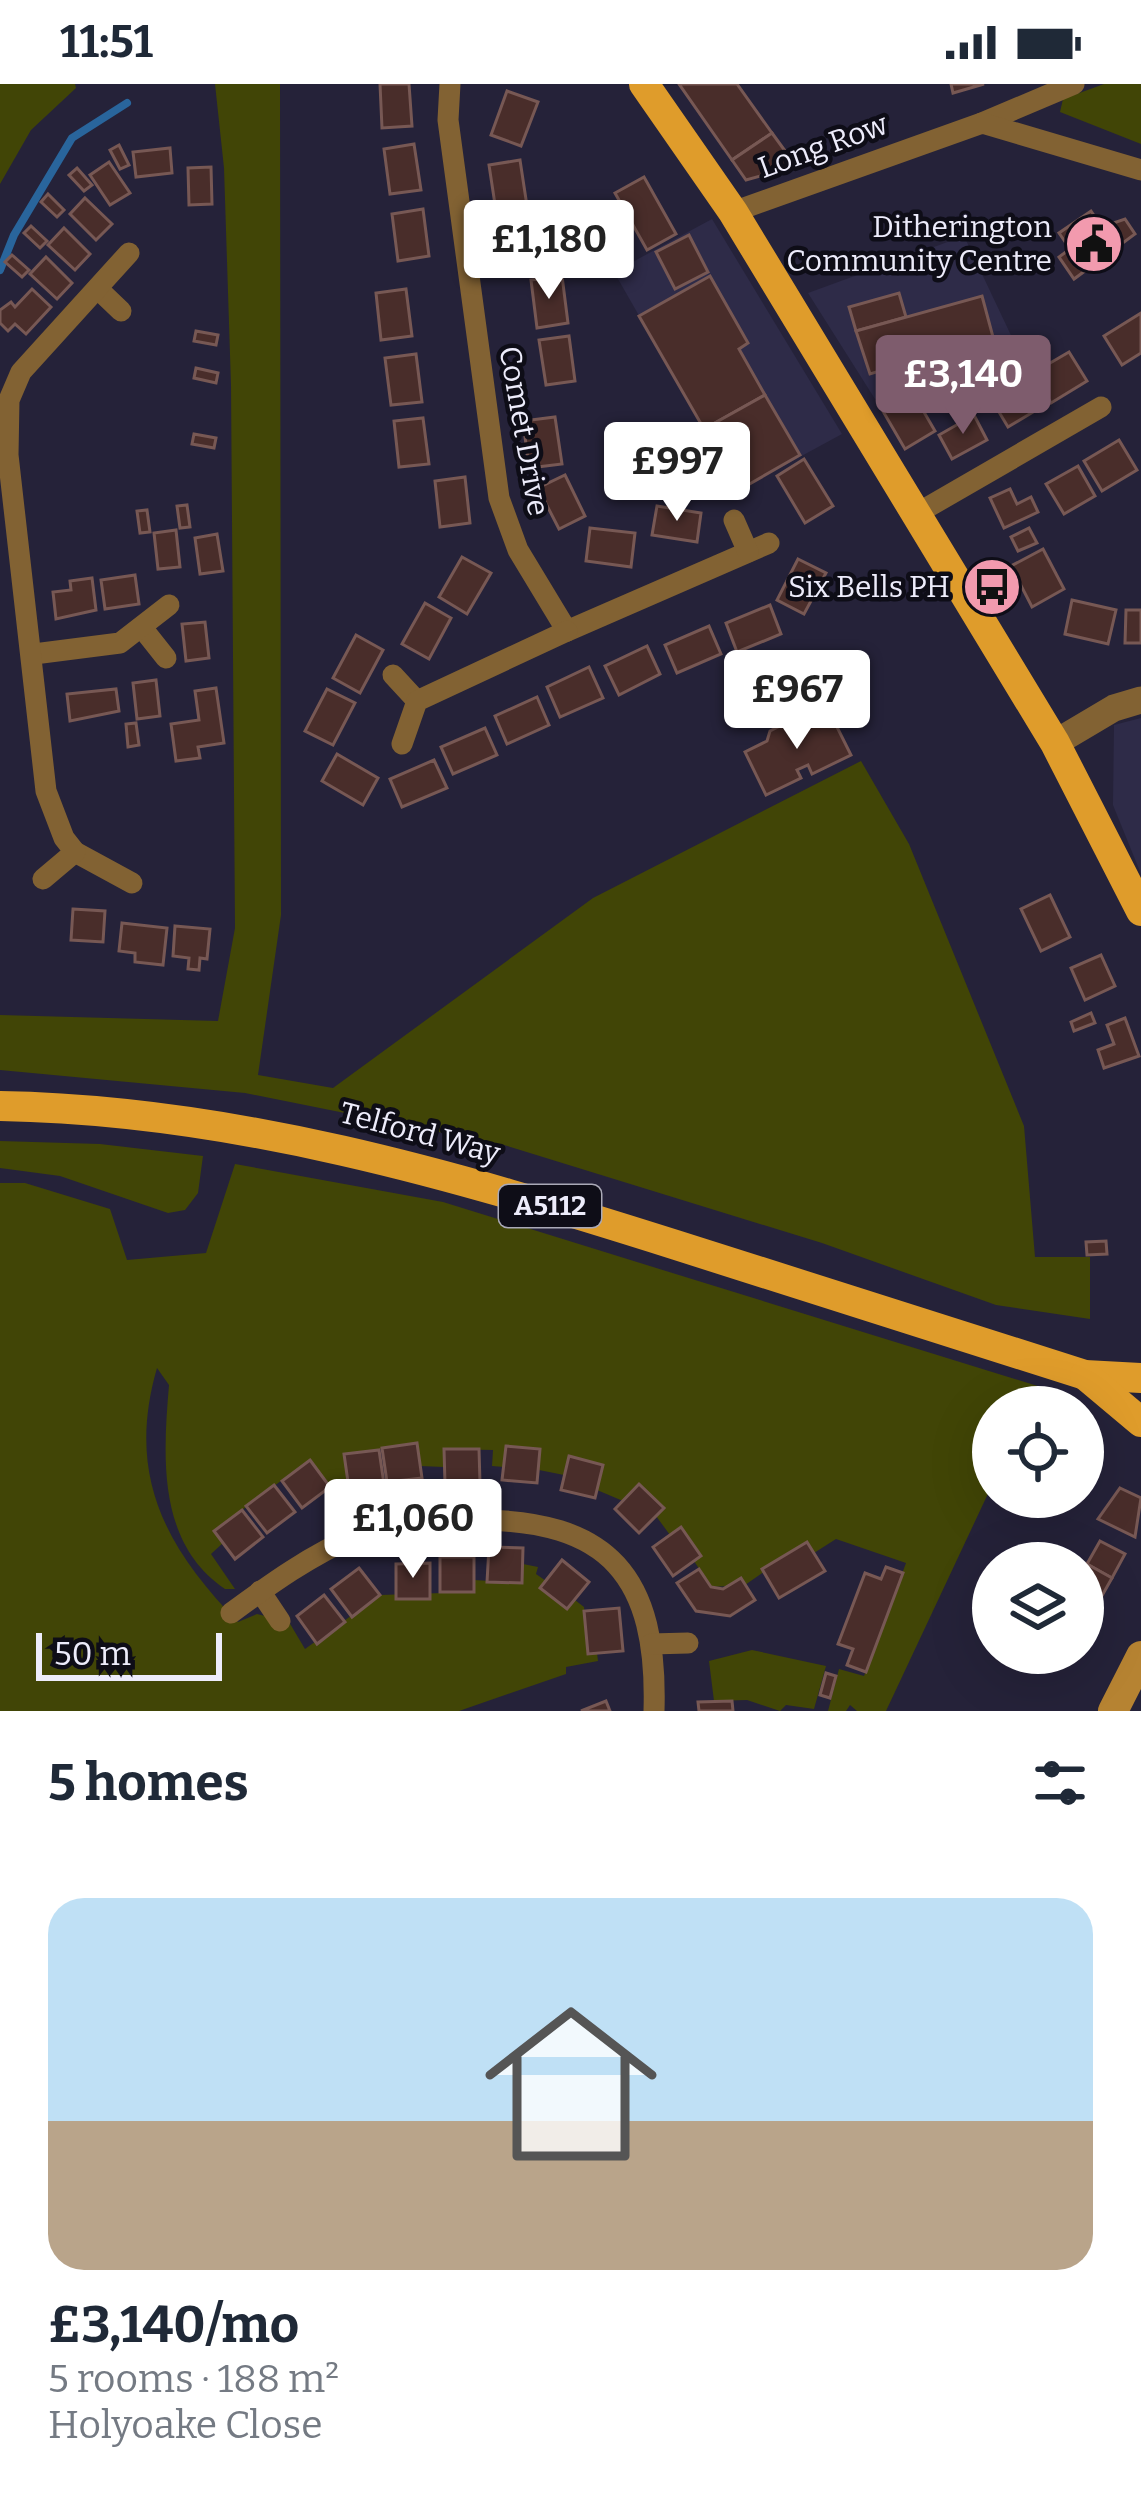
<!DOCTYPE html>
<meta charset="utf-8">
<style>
body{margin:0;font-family:Bitter,serif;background:#f2f2f3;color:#1f2937;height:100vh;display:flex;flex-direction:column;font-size:45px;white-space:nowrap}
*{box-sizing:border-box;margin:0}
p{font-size:39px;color:#747a83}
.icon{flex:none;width:66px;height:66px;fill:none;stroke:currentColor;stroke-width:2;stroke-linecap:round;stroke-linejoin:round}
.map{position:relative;height:1627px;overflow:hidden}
.side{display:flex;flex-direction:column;background:#fff;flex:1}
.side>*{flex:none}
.controls{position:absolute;left:972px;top:1302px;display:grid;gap:24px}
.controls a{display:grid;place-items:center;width:132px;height:132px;border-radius:50%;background:#fff;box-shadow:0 12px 48px #0002;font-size:60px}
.scale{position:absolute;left:36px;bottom:30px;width:186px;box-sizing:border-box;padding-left:12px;border:6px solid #edecfb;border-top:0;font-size:33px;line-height:42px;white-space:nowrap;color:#edecfb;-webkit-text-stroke:9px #0e0d17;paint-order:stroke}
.price{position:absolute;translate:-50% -102px;padding:0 27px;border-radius:12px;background:#fff;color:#222;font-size:39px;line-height:78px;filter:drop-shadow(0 3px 6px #0008)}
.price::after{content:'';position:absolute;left:50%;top:72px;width:36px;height:27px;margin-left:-18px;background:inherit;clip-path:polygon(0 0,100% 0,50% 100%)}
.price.on{background:#7e5c6d;color:#fff}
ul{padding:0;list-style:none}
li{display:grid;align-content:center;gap:24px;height:636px;padding:0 48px}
li span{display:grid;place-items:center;height:372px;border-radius:36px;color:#555}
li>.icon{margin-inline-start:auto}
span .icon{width:216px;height:216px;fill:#fffc;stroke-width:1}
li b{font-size:51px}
h2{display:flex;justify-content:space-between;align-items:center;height:144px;padding:0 48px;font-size:51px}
.status{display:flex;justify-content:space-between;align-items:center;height:84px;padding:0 60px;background:#fff;direction:ltr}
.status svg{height:33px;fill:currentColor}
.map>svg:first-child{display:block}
</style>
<div class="status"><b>11:51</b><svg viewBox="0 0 49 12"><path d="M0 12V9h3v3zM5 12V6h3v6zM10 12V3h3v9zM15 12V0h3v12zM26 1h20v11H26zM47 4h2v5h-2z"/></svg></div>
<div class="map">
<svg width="1141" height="1627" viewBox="0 0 1141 1627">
<rect width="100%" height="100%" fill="#252239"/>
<!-- built -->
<g fill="#2e2b48">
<polygon points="712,135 842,350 739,406 614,188"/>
<polygon points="964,152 1017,264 943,281 942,288 875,315 808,209"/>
<polygon points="1141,634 1141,790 1113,721 1114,641"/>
</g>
<!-- green -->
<g fill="#414506">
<polygon points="0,0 75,0 76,4 31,46 0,100"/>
<polygon points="215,0 280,0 281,831 258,991 333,1004 593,814 861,677 909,760 1024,1042 1035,1173 1090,1173 1090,1235 996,1221 822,1159 504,1061 245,1009 0,986 0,931 218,937 235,844 231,301 224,84"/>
<polygon points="1104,0 1141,0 1141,60 1060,28 1063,15"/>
<polygon points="0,1057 100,1060 203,1072 198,1109 185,1126 168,1129 60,1092 0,1084"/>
<path d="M235,1080L443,1118L1044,1304L1033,1323H993V1399L886,1627H857L850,1621L846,1627H828L839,1585L864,1592L906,1479L836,1455L814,1469L807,1458L745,1501L711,1503L694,1477L701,1472L682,1444L670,1451L656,1432L663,1423L640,1401L623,1417L597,1406L602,1380L569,1373L564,1391L539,1386L540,1365L507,1362L504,1383L492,1382L493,1366L445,1365L444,1383L420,1382L416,1360L345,1370L348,1395L330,1403L309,1376L214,1447L223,1459L211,1470L235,1505H225C157,1459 163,1373 169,1301L157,1284C126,1391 165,1463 238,1538L257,1530L289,1538L305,1565L380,1511L474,1508V1496L521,1499L523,1480L538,1483L536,1490L546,1497L541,1504L566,1525L575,1516L584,1523L588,1569H597L598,1577L566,1583V1590L459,1627H0V1099H25L110,1125L127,1176L206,1169Z"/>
<polygon points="752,1566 826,1582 814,1625 786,1621 780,1627 747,1616 714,1617 709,1577"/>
</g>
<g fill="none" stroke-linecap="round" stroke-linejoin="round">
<!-- stream -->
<polyline stroke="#29659c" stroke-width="8" points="0,186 14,151 72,54 127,19"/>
</g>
<!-- building -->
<g fill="#492d2a" stroke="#775854" stroke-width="3">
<polygon points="380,0 409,0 412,42 382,44"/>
<polygon points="679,0 737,0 772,49 732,76"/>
<polygon points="951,0 984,0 953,9"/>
<polygon points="507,7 538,18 521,62 491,51"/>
<polygon points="772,49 796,82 746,96 732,76"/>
<polygon points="414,60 421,106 390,110 384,65"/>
<polygon points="119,61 129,81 120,85 110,66"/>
<polygon points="170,64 172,89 136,93 133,68"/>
<polygon points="520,76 527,122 496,127 489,81"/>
<polygon points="109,78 130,109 110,121 90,91"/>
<polygon points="211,83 212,120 189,121 188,84"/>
<polygon points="77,84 92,101 84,107 69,91"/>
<polygon points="644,93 676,150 647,166 615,109"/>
<polygon points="48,110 64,126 57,133 41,118"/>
<polygon points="85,114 112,140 96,156 70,130"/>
<polygon points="423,125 429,172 398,177 392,130"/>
<polygon points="1091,127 1102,143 1125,135 1135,150 1074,195 1059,173 1070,165 1059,149"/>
<polygon points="529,136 536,182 504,186 498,140"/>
<polygon points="31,142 47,157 40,164 24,149"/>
<polygon points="64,144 90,170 75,186 48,161"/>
<polygon points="689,151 708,188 675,205 656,168"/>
<polygon points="12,171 29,186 22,193 5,178"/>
<polygon points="46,173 72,199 57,215 30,190"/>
<polygon points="562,192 568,239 537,244 531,196"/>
<polygon points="710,192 748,259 739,265 765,311 704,345 639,232"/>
<polygon points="32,205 51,223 26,250 15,240 8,247 0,239 0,226 11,218 15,223"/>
<polygon points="406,205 412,252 381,256 376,209"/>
<polygon points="899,209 906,233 856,247 849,223"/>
<polygon points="982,212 993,253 870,290 856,247"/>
<polygon points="1141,229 1141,269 1122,281 1104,252"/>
<polygon points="196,247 218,251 216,261 194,257"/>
<polygon points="569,252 575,297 546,301 539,256"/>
<polygon points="1069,268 1087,297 1051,319 1033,289"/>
<polygon points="416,270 422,318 391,321 385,274"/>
<polygon points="196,284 218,289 216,299 194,294"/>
<polygon points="1025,292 1043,322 1008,343 990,313"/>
<polygon points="910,304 935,347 905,365 880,322"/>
<polygon points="765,311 800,371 739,406 704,345"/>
<polygon points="974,331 987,356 952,375 939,351"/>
<polygon points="555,333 562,380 529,384 523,337"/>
<polygon points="423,334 429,380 399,383 394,337"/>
<polygon points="194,350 216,354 214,364 192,360"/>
<polygon points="1119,356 1137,386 1102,407 1084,377"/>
<polygon points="804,375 833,422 805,439 777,392"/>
<polygon points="1078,382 1095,412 1064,430 1046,400"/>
<polygon points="565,391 585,432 559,445 538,404"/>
<polygon points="465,393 470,439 440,443 435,397"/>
<polygon points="1010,405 1017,420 1031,413 1038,428 1004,444 990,414"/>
<polygon points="187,421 190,443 180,444 177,422"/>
<polygon points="657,422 701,429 697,458 652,451"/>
<polygon points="147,426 150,448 140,449 137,427"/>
<polygon points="590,444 635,449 631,483 586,477"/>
<polygon points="1029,444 1037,459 1018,467 1011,453"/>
<polygon points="176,446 180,483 158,485 154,449"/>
<polygon points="217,450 223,487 200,490 195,454"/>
<polygon points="1043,465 1064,505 1032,523 1011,482"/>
<polygon points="462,473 491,489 467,530 439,513"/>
<polygon points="798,475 826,489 804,530 777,516"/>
<polygon points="135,491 139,520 105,525 101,496"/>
<polygon points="92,494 96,526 56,535 53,508 71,506 70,497"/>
<polygon points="1072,516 1116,526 1108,560 1065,550"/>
<polygon points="425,519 451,534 429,575 402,560"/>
<polygon points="770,521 781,550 737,568 726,539"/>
<polygon points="1126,526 1141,526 1141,559 1125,559"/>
<polygon points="205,538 209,574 186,577 182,540"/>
<polygon points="709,542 721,570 677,589 665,561"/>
<polygon points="356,551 383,566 360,609 333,594"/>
<polygon points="647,562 660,590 619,611 605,582"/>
<polygon points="589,583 603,614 560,633 547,603"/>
<polygon points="156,596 160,632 137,635 133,599"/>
<polygon points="216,604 224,659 198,663 200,674 176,677 171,640 199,636 195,607"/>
<polygon points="116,605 119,627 70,637 67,610"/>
<polygon points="327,605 355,619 333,661 305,647"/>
<polygon points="537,613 549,641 507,660 495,632"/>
<polygon points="829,627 851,671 812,690 808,681 797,686 801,694 766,711 745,668 767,657 770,647 786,639 795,643"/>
<polygon points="136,639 139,661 128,663 126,640"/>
<polygon points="485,644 497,671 453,690 441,663"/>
<polygon points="337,670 378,694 363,721 322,697"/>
<polygon points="434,676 447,704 402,723 390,695"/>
<polygon points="1050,811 1070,853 1041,867 1021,825"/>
<polygon points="73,825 105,827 103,858 71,856"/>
<polygon points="122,839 167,844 163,881 135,878 135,869 119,867"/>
<polygon points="175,842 210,845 207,875 200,874 199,886 188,885 189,874 173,872"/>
<polygon points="1101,871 1115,902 1085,916 1071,884"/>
<polygon points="1091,929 1095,939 1074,947 1071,938"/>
<polygon points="1125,934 1139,972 1104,984 1098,966 1114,960 1107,941"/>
<polygon points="1106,1157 1107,1170 1087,1171 1086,1158"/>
<polygon points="417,1359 422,1394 387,1398 382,1364"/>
<polygon points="506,1362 540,1365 537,1399 502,1396"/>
<polygon points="444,1365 479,1365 480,1399 445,1400"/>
<polygon points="379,1366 384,1400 349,1405 344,1370"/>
<polygon points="569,1372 603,1381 595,1414 561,1406"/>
<polygon points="310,1376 330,1403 302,1424 282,1397"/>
<polygon points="639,1400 664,1424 639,1449 615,1425"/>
<polygon points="274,1401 295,1428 267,1449 246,1422"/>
<polygon points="1120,1404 1141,1414 1135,1453 1098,1435"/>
<polygon points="242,1426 263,1453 235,1475 214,1447"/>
<polygon points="681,1443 701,1472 673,1492 653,1463"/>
<polygon points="1100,1457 1125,1470 1112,1494 1087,1480"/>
<polygon points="807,1458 825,1487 779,1514 762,1485"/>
<polygon points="489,1463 523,1464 522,1499 487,1498"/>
<rect x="440" y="1473" width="34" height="35"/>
<polygon points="562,1476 589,1498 567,1525 540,1504"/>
<polygon points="430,1479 430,1515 396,1515 396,1480"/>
<polygon points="1087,1480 1112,1494 1099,1517 1083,1508"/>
<polygon points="886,1483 903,1489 866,1588 847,1581 853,1565 838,1560 865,1489 881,1495"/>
<polygon points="359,1484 380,1511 352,1533 331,1505"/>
<polygon points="699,1485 711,1503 723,1505 741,1494 755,1516 730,1532 696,1527 677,1499"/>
<polygon points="324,1511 345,1538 317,1560 297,1532"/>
<polygon points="619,1524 623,1567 588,1570 584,1527"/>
<polygon points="826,1589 836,1592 830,1614 820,1611"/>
<polygon points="606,1617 610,1627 581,1627"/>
<polygon points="732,1617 733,1627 699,1627 698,1618"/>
</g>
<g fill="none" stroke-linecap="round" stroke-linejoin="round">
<!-- minor -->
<g stroke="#826233" stroke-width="21">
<polyline points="450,0 448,36 499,414 518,466 567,547 769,459"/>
<polyline points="982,39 1074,0"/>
<polyline points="733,128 982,39 1141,86"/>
<polyline points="98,205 121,227"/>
<polyline points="916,430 1101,323"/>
<polyline points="734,436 748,468"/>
<polyline points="143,545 166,574"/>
<polyline points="34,570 120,559 169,521"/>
<polyline points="393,591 417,617"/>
<polyline points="402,660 417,617 567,547"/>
<polyline points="75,768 132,799"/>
<polyline points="43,795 75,768 64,754 46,707 8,371 9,316 21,288 129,169"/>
<polyline points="260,1507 280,1537"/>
<path d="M231,1529C269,1501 312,1470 356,1452C392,1437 434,1437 473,1436C610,1435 658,1493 654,1627"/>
<polyline points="651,1560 688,1559"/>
</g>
<!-- tertiary -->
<polyline stroke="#826233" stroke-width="27" points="1055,659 1114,624 1141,616"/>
<!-- secondary -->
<polyline stroke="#b68332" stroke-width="30" points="1113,1627 1141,1572"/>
<!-- primary -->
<g stroke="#df9c2b" stroke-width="30">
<polyline points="644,0 733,128 1055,659 1141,827"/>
<path d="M0,1022C234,1026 455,1091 676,1161C813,1205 949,1248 1085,1291L1141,1294"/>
<polyline points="1085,1291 1141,1338"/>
</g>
</g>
<!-- icons -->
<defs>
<symbol id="civic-disc" viewBox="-11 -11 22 22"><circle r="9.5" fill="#f29aae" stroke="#0e0d17"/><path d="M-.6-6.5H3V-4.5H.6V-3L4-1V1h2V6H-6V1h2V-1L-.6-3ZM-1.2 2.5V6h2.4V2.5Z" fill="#111"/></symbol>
<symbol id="bus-disc" viewBox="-11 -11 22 22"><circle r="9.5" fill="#f29aae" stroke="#0e0d17"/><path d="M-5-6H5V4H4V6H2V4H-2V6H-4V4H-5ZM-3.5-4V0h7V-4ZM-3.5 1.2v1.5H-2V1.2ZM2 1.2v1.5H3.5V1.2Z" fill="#111"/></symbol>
</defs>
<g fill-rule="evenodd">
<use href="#civic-disc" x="1061" y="127" width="66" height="66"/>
<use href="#bus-disc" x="959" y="470" width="66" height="66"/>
</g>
<g text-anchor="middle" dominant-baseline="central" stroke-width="9" stroke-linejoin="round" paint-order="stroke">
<!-- shield labels -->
<rect fill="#0e0d17" stroke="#aaa9b7" stroke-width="3" x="499" y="1101" width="102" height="42" rx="9"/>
<g font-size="27" font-weight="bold" fill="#edecfb">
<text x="550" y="1122">A5112</text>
</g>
<!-- street labels -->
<g font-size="30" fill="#edecfb" stroke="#0e0d17">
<text transform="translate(823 62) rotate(-20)">Long Row</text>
<text transform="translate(524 347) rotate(80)">Comet Drive</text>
<text transform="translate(420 1049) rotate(15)">Telford Way</text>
</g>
<!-- poi labels -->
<g font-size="30" fill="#edecfb" stroke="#0e0d17" text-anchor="end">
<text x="1052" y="143">Ditherington<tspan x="1052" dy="34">Community Centre</tspan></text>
<text x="950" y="503">Six Bells PH</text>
</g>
</g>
</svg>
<div class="controls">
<a><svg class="icon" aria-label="locate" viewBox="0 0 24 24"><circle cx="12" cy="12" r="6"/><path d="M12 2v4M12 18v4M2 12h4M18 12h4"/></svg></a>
<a><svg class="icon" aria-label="layers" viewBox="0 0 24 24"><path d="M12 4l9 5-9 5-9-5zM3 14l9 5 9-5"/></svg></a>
</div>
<div class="scale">50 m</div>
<b class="price" style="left:549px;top:218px">£1,180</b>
<b class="price on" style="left:963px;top:353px">£3,140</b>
<b class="price" style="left:677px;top:440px">£997</b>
<b class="price" style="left:797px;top:668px">£967</b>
<b class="price" style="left:413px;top:1497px">£1,060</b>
</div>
<section class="side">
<h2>5 homes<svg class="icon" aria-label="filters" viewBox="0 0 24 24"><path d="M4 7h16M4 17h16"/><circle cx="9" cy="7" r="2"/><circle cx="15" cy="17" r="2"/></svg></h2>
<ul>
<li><span style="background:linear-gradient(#bfe0f5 60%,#b9a48a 0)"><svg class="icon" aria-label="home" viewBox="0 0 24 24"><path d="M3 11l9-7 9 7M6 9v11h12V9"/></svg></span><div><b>£3,140/mo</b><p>5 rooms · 188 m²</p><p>Holyoake Close</p></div></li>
</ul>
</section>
